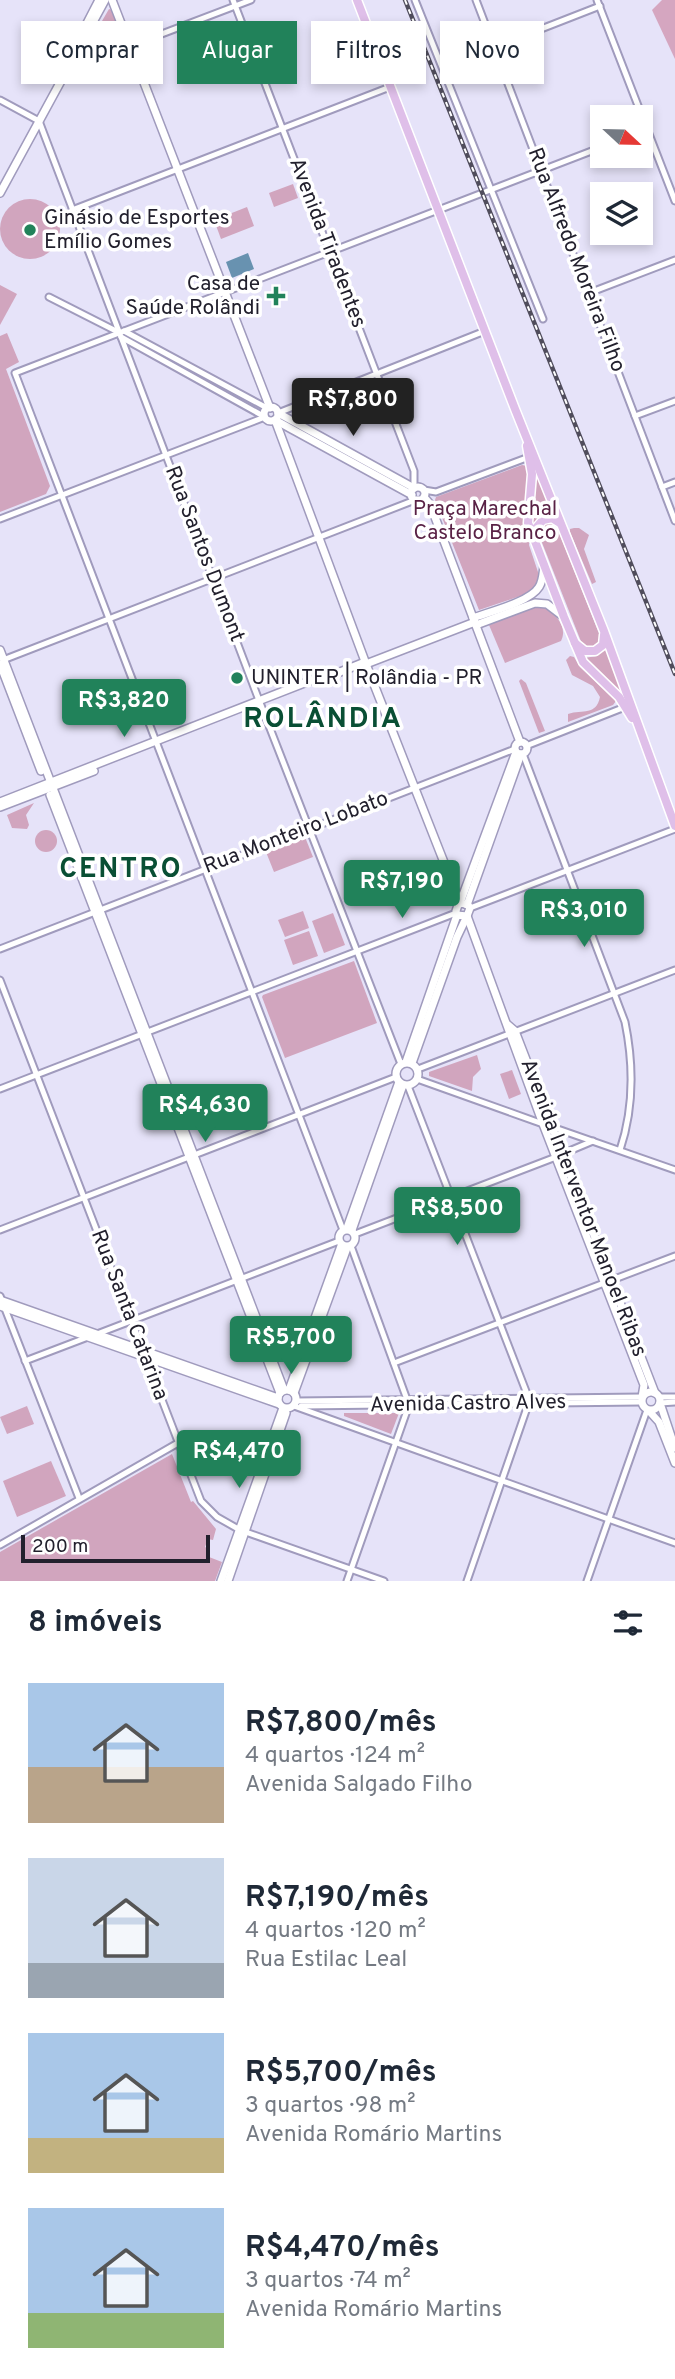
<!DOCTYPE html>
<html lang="pt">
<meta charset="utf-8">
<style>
body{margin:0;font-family:Overpass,sans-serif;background:#f6f6f7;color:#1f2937;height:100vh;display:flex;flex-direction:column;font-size:26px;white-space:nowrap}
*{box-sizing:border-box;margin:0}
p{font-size:23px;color:#747a83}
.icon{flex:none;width:38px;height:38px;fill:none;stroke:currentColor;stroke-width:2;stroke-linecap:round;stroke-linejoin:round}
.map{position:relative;height:1581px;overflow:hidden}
.side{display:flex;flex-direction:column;background:#fff;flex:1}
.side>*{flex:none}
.top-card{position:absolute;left:21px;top:21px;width:634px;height:63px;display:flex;gap:14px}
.needle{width:46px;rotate:112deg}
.buttons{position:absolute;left:590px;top:105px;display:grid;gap:14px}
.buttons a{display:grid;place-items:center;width:63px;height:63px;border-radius:0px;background:#fff;box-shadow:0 4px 10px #0003;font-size:35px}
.scale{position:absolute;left:21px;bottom:18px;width:189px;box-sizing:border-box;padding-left:7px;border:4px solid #22202d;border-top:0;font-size:19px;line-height:24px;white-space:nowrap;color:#22202d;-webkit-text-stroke:5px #fff;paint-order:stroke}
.price{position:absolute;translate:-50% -60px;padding:0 16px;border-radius:7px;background:#21825a;color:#fff;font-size:23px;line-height:46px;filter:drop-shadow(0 2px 4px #0008)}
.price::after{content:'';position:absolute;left:50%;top:42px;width:21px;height:16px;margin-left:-10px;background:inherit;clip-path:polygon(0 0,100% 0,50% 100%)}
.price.selected{background:#222;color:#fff}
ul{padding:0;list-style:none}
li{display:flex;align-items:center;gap:21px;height:175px;padding:0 28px}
li span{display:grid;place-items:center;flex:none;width:196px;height:140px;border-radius:0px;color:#555}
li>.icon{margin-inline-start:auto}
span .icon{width:84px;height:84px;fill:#fffc;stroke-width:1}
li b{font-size:30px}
h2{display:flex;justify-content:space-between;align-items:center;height:84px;padding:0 28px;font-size:30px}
.chip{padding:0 24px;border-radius:0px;background:#fff;box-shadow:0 4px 10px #0003;font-size:24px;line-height:63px}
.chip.selected{background:#21825a;color:#fff}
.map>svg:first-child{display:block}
</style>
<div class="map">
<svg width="675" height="1581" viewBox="0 0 675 1581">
<rect width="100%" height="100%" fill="#e6e3f9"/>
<!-- green -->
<g fill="#d1a5be">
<polygon points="109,9 112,10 124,42 85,57 84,52"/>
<polygon points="293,184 298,198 274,207 269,193"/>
<circle cx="30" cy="229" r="30"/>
<polygon points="247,207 254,226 221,239 214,220"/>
<polygon points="0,285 17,294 0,325"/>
<polygon points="7,333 19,362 6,369 50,486 46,494 0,512 0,336"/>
<polygon points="522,465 527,466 528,476 525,523 530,538 529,545 539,575 535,587 529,593 479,610 435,500 436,497"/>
<polygon points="537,470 555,515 542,516 533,524 531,517"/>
<path d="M550,522L556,525L600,636V642C594,648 589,649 582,644L539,535C540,528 543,523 550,522Z"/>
<polygon points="574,528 579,528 589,535 584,549 596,582 592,584 570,532 570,529"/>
<path d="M545,606C556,615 568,627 561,641L505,663L489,625L533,607Z"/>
<polygon points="605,648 622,693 584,658 597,656"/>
<path d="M570,656L574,657L580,667L616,701L613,705L568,722V714C583,709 596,716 600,697L593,686L572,675L566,660Z"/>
<polygon points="521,679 526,683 545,731 539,733 519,681"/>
<polygon points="34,803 26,815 29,825 27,829 12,828 7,815"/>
<circle cx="46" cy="841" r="11"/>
<polygon points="305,837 313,857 274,872 266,852"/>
<polygon points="303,911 309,928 285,937 278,920"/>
<polygon points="333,913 345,945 324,953 312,921"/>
<polygon points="309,931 318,956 293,965 284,940"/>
<polygon points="354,961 377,1023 285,1058 262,997 263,995"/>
<polygon points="477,1055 481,1069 473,1077 472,1091 429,1076 429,1072"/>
<polygon points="512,1070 521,1094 509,1099 500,1074"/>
<polygon points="27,1406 34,1424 7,1434 0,1417"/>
<polygon points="344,1413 399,1413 391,1434 344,1416"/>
<polygon points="172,1454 191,1502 193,1501 216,1529 213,1540 208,1539 205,1547 210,1550 209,1557 222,1562 215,1581 0,1581 0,1552"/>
<polygon points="51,1461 66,1496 17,1517 3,1481"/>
</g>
<!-- forest -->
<polygon fill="#d5a6c0" points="662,0 675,0 675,59 652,10"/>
<!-- water -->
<polygon fill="#6892b0" points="248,253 254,269 232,278 226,262"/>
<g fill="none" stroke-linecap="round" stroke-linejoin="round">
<defs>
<g id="street">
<polyline points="233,0 414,471 414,488"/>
<polyline points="415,0 543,319"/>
<polyline points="476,0 675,521"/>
<polyline points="597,0 675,201"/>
<polyline points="495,47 600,6"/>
<polyline points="63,68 67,70 251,0"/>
<polyline points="0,100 39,121 257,695 401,1064"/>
<polyline points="72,210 390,87"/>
<polyline points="589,293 675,260"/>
<polyline points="49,297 118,332"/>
<polyline points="124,331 267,408"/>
<polyline points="121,337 265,417"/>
<polyline points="278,413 485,331"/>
<polyline points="635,416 675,401"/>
<polyline points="662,487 675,482"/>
<polyline points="424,490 436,492 529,457"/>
<polyline points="0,519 265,417"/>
<polyline points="3,660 415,500"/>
<polyline points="526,746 625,707"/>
<path d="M523,754L625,1022C634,1066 634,1108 620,1150"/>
<polyline points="470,908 675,829"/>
<polyline points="0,949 515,749"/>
<polyline points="0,980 201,1501 217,1517 240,1530 384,1581"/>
<polyline points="418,1069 675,970"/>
<polyline points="417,1079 543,1124"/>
<polyline points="408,1086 529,1399"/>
<polyline points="0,1089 456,913"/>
<polyline points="552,1127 675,1170"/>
<polyline points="562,1154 593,1141"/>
<polyline points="0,1230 396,1077"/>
<polyline points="343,1230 15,373 602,147"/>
<polyline points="355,1234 556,1157"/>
<polyline points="0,1296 79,1498"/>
<polyline points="97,1334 339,1241"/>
<polyline points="25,1361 88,1337"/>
<polyline points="394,1363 675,1256"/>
<polyline points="659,1397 675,1397"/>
<polyline points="296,1401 642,1397"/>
<polyline points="660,1403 675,1402"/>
<polyline points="294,1406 675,1543"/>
<polyline points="301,1406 641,1402"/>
<polyline points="0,1545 178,1443"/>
<polyline points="347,1581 409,1405 351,1246"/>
<polyline points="467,1581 529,1402"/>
<polyline points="587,1581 647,1410"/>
</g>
<g id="secondary">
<polyline points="112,0 270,408"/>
<polyline points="85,27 99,0"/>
<polyline points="0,193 105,0"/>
<circle cx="271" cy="414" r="7"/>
<polyline points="278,413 414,488"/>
<polyline points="275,420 366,664 460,903"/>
<polyline points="275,420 412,495"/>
<circle cx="418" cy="494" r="7"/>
<polyline points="424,497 430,504 520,742"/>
<path d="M473,618C489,612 530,602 539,587C543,581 543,573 544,566"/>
<polyline points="476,625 535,603 547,604 564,617"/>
<polyline points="0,650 284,1390"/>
<polyline points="0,664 41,771"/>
<polyline points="366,664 475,622"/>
<circle cx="521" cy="748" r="6"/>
<polyline points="50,795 280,1393"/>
<polyline points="0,802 330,673 335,674 365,662"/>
<polyline points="0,807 94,771"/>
<polyline points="460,903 516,752"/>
<polyline points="467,905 521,754"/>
<polyline points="467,916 543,1124 644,1385 642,1397"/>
<polyline points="508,1025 515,1031 655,1393"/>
<polyline points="406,1062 457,915 456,911 458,905 461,903 468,905 470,908 467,916 457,915"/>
<circle cx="407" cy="1074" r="11"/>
<polyline points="412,1063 457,937 467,916"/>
<polyline points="347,1228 399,1082"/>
<circle cx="347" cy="1238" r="8"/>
<polyline points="352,1230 403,1085"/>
<polyline points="0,1300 278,1398"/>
<polyline points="0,1306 279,1404"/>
<circle cx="287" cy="1399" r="9"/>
<polyline points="289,1390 341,1246"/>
<circle cx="651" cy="1401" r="9"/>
<polyline points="294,1393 347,1248"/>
<polyline points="660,1403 675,1448"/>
<polyline points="649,1411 659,1422 675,1463"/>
<polyline points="221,1581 283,1408"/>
<polyline points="228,1581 286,1413"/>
</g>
<g id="primary">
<polyline points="357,0 515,409 604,631 675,826"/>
<polyline points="527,446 532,474 528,523 564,617 583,662 619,697 632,718"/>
<polyline points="536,537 536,528 543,520 552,518 560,523"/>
<polyline points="575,643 585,651 595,651 603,645 604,635"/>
</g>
</defs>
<!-- street casing -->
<use href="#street" stroke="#a09bbd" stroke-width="9"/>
<!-- secondary casing -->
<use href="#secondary" stroke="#a09bbd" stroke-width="10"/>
<!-- primary casing -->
<use href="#primary" stroke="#fff" stroke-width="11"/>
<!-- street -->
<use href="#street" stroke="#fff" stroke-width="5"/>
<!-- secondary -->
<use href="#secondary" stroke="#fff" stroke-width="7"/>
<!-- primary -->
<use href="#primary" stroke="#dfbfe9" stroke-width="8"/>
<defs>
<polyline id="rail" points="405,0 675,674"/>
</defs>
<!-- rail casing -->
<use href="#rail" stroke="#504d5c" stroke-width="4.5"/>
<!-- rail -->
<use href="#rail" stroke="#fff" stroke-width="2" stroke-dasharray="5" stroke-linecap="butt"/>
</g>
<!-- markers -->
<g fill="#21825a" stroke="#fff" stroke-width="2.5">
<circle cx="30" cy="230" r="7"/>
<path d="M272.5 285.5h7v7h7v7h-7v7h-7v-7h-7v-7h7z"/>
<circle cx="237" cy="678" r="7"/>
</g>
<g text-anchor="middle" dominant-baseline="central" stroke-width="7" stroke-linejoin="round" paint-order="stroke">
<!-- poi labels -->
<g font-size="21" fill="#22202d" stroke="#fff" text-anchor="start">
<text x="44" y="218">Ginásio de Esportes<tspan x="44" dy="24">Emílio Gomes</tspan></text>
<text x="260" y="284" text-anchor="end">Casa de<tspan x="260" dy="24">Saúde Rolândi</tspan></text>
<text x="251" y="678">UNINTER | Rolândia - PR</text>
</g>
<!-- street labels -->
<g font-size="21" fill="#22202d" stroke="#fff">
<text transform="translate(327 243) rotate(69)">Avenida Tiradentes</text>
<text transform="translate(576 260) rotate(69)">Rua Alfredo Moreira Filho</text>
<text transform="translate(204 554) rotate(69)">Rua Santos Dumont</text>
<text transform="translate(296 833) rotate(-21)">Rua Monteiro Lobato</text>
<text transform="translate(583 1208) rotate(69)">Avenida Interventor Manoel Ribas</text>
<text transform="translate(129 1315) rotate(69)">Rua Santa Catarina</text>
<text transform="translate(468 1404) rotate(-1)">Avenida Castro Alves</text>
</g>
<!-- park labels -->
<g font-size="21" fill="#592145" stroke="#fff">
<text x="485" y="509">Praça Marechal<tspan x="485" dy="24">Castelo Branco</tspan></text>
</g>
<!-- district labels -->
<g font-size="28" font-weight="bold" letter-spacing="2" fill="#094f34" stroke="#fff">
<text x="323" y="720">ROLÂNDIA</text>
<text x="121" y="870">CENTRO</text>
</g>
</g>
</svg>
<div class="buttons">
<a><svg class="needle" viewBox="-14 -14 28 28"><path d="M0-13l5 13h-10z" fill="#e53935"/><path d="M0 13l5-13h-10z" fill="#747a83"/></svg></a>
<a><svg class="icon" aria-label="layers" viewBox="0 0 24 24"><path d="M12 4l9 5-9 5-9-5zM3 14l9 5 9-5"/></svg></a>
</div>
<div class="scale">200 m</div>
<b class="price selected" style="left:353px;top:438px">R$7,800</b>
<b class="price" style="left:124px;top:739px">R$3,820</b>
<b class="price" style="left:402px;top:920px">R$7,190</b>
<b class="price" style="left:584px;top:949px">R$3,010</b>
<b class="price" style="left:205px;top:1144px">R$4,630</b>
<b class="price" style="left:457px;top:1247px">R$8,500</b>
<b class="price" style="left:291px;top:1376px">R$5,700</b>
<b class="price" style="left:239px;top:1490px">R$4,470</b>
<div class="top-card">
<a class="chip">Comprar</a>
<a class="chip selected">Alugar</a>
<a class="chip">Filtros</a>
<a class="chip">Novo</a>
</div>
</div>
<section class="side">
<h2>8 imóveis<svg class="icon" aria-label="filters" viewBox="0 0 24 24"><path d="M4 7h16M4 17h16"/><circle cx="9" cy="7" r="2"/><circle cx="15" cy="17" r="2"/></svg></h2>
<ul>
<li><span style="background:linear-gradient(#a9c7e8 60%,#b9a48a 0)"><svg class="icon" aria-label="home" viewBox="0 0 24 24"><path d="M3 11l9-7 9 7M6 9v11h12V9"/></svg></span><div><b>R$7,800/mês</b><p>4 quartos · 124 m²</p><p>Avenida Salgado Filho</p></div></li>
<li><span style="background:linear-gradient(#c9d6e8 75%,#9aa5b1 0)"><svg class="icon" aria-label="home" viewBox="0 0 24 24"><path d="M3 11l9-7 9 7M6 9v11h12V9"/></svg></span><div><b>R$7,190/mês</b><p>4 quartos · 120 m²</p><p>Rua Estilac Leal</p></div></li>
<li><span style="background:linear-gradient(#a9c7e8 75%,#c2b280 0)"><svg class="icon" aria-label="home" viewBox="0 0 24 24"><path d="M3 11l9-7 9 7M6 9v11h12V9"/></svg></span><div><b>R$5,700/mês</b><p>3 quartos · 98 m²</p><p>Avenida Romário Martins</p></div></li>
<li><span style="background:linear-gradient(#a9c7e8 75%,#8fb573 0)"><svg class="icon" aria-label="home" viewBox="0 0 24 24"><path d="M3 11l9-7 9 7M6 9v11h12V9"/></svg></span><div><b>R$4,470/mês</b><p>3 quartos · 74 m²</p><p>Avenida Romário Martins</p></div></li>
</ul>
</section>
